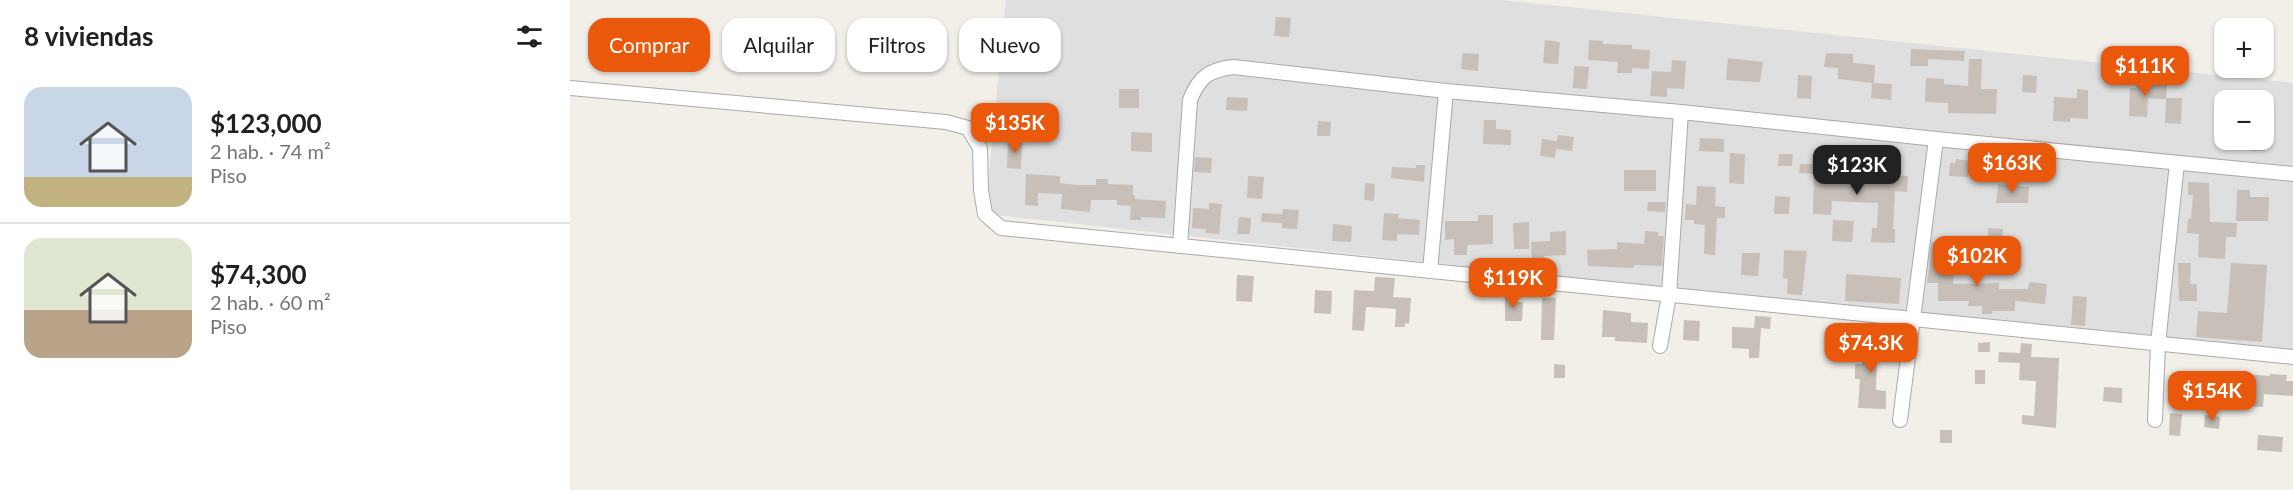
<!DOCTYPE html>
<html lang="es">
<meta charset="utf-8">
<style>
body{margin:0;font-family:Lato,sans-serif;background:#f2f2f2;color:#202124;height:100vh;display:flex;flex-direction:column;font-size:22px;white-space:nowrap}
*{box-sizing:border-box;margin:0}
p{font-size:20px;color:#757577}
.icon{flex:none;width:33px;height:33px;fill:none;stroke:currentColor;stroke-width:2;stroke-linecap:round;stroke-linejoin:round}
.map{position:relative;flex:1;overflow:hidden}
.details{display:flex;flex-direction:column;background:#fff;width:570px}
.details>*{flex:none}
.banner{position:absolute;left:18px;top:18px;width:570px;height:54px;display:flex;gap:12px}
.fabs{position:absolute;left:1644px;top:18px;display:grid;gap:12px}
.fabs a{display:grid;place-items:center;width:60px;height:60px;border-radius:12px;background:#fff;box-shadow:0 2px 4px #0004;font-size:30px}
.price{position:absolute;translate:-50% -51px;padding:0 14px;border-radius:12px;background:#ea580c;color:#fff;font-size:20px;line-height:39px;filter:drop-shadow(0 2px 3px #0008)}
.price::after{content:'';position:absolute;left:50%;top:36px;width:18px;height:14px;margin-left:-9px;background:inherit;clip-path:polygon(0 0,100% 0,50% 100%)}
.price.selected{background:#222;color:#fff}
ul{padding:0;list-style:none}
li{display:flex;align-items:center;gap:18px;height:150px;padding:0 24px}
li+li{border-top:2px solid #e0e0e0}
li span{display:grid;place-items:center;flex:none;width:168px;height:120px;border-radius:18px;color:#555}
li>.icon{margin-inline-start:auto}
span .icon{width:72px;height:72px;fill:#fffc;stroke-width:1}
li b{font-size:26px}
h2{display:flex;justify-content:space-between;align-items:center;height:72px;padding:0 24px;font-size:26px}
.tag{padding:0 21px;border-radius:18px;background:#fff;box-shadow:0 2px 4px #0004;font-size:21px;line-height:54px}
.tag.selected{background:#ea580c;color:#fff}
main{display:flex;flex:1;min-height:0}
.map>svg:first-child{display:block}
</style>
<main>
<section class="details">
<h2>8 viviendas<svg class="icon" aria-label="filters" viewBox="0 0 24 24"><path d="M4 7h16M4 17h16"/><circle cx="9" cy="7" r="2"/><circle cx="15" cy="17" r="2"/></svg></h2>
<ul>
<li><span style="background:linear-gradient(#c9d6e8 75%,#c2b280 0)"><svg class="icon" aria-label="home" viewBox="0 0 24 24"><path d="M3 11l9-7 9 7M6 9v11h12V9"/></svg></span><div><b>$123,000</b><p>2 hab. · 74 m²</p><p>Piso</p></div></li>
<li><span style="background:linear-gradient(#dfe7d0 60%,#b9a48a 0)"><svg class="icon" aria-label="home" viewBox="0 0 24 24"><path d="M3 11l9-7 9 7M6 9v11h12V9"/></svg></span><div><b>$74,300</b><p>2 hab. · 60 m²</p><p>Piso</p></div></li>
</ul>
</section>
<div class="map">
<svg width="1723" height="490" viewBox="0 0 1723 490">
<rect width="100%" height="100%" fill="#f2efe9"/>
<!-- residential -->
<path fill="#e0dfdf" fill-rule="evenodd" d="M436,0H932L1723,83V356L415,214ZM1654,100H1694V140H1654Z"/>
<!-- building -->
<g fill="#c7bfb8">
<polygon points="706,17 721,18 719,37 704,36"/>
<polygon points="975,40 990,42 988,64 973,63"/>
<polygon points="1019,40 1033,41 1033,44 1062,45 1062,49 1080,50 1079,69 1062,68 1062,73 1047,73 1048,62 1018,60"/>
<polygon points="1341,49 1395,51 1394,61 1358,59 1358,66 1340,66"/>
<polygon points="893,53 909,54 908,71 891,69"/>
<polygon points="1256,53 1283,54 1283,63 1305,65 1304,83 1322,84 1321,100 1301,98 1302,83 1268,79 1268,68 1254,67"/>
<polygon points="1158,58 1193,62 1190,82 1156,80"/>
<polygon points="1399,59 1412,59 1411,89 1427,89 1426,114 1378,113 1378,103 1355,102 1356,78 1374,79 1374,84 1398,86"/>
<polygon points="1102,60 1116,61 1114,89 1097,88 1097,97 1080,96 1082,71 1101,72"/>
<polygon points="1004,66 1019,67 1017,89 1003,88"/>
<polygon points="1228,75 1242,76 1241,99 1227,98"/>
<polygon points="1453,75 1467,76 1466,93 1452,92"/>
<polygon points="1567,82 1597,84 1596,99 1578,98 1577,117 1559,116 1560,88 1566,88"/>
<rect x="549" y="89" width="20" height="19"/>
<polygon points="1507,89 1518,90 1518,119 1500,118 1500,122 1483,121 1484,97 1507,98"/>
<polygon points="657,97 678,98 677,111 656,110"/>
<polygon points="1596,98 1612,98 1611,124 1595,123"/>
<polygon points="452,103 484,106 483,131 451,130"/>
<polygon points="914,120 926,120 926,129 941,130 941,145 913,144"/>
<polygon points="748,121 761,122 760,136 747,136"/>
<polygon points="561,132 582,133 582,152 561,151"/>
<polygon points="988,135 1004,137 1002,151 986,149 985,158 970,156 972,139 987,141"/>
<polygon points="1130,138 1154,139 1154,152 1129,151"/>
<polygon points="438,140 452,140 451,169 437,168"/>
<rect x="1681" y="140" width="14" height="11"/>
<polygon points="1160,153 1175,154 1174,184 1159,183"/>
<polygon points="1209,154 1223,154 1222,166 1208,166"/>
<polygon points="625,157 642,158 641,173 624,172"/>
<polygon points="1245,157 1260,158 1259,182 1311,184 1312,175 1338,176 1337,192 1325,191 1323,229 1325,229 1325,243 1301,242 1302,228 1307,228 1308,203 1262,201 1261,215 1243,214 1244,174 1229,173 1230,164 1245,164"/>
<polygon points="1386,159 1401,161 1398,177 1379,176 1380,163 1385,163"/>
<polygon points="846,165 855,165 854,182 821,178 822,167 846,168"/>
<rect x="1054" y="170" width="32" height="21"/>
<polygon points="456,174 490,176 490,183 506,185 526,185 526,179 538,179 538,184 563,185 563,195 565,196 565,199 596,201 595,218 571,217 571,220 560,220 561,206 547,205 547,200 521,200 520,212 491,209 492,194 468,193 468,206 455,205"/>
<polygon points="678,176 694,177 692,199 677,198"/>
<polygon points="1618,182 1639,183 1640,222 1667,223 1666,237 1656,237 1655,259 1628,257 1629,234 1617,233 1618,219 1621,219 1623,195 1618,195"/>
<polygon points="795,183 805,184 804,201 794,200"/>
<polygon points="1428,184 1459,187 1458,203 1426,203"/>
<polygon points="1127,186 1146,187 1145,206 1155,207 1155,218 1147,218 1145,255 1134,254 1135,225 1124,224 1124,220 1115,220 1116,204 1126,205"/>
<polygon points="1667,190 1680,190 1680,197 1699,197 1698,221 1666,221"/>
<polygon points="1205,196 1220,197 1219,214 1204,214"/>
<polygon points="1078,202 1096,202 1095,212 1077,211"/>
<polygon points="639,203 652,204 649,234 635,233 636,229 622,228 623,208 639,209"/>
<polygon points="713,209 729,210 727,229 712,228 712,223 691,222 692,213 712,214"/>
<polygon points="814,213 829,214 828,218 850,220 849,235 827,234 827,241 812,240"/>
<polygon points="908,215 923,215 923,244 897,245 897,255 884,255 884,239 875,240 875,221 908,221"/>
<polygon points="669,217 681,218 680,234 667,234"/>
<polygon points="1263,220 1284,221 1282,242 1262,241"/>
<polygon points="959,222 959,249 944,249 943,223"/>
<polygon points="763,224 782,226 781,242 762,241"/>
<polygon points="1418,228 1433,229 1432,239 1418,238"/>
<polygon points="996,231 996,255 974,256 974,262 962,262 961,242 980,241 980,232"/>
<polygon points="1075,231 1088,232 1088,236 1094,236 1092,266 1064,265 1063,268 1018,266 1017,250 1047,249 1047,242 1074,244"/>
<polygon points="1362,242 1370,242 1370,249 1384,250 1383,284 1429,283 1429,289 1458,289 1459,282 1477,284 1475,304 1445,301 1445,311 1422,311 1422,314 1412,314 1412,306 1398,306 1399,301 1368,301 1368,283 1357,283"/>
<polygon points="1214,250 1237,251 1232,295 1217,294 1218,279 1213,278"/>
<polygon points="1172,253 1190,253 1188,276 1171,275"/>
<polygon points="1608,263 1621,263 1620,284 1627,284 1627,301 1609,301"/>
<polygon points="1661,263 1697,265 1692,342 1626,337 1628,311 1657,313"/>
<polygon points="1276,274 1331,278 1329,304 1275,301"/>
<polygon points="667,275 684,276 682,302 666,301"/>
<polygon points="805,277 825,278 823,297 841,298 839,324 835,323 835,327 825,327 826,309 798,307 796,308 794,331 782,330 784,290 804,291"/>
<polygon points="745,290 762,291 761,314 744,313"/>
<polygon points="935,295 947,296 947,302 953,302 952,321 935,321"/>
<polygon points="1503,296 1517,297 1515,326 1501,325"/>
<polygon points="972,298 986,298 984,340 971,340"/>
<polygon points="1033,310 1061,313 1061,322 1078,323 1077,343 1045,341 1045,337 1032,337"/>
<polygon points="1185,316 1201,317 1200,329 1191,328 1189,358 1179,358 1179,349 1162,348 1162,327 1184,328"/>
<polygon points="1114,320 1130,321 1129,341 1113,340"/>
<polygon points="1294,336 1318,337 1317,353 1307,353 1306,390 1316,391 1316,409 1288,408 1290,379 1285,379 1285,364 1292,364"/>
<polygon points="1420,342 1420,352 1408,352 1408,343"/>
<polygon points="1451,343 1462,344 1461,357 1489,358 1486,428 1452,424 1452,415 1464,416 1466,381 1449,380 1450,363 1428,362 1429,352 1450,353"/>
<polygon points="984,364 995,365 995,378 984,378"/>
<rect x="1405" y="370" width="10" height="14"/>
<polygon points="1602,374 1619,376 1618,390 1601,388"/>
<polygon points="1675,374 1700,376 1700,374 1717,375 1716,381 1723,381 1723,396 1694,394 1693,407 1672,406"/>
<polygon points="1534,387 1552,388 1552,403 1533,401"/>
<polygon points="1600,413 1612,414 1610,436 1599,435"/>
<polygon points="1635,415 1650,417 1649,429 1634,427"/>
<rect x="1370" y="430" width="12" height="13"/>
<polygon points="1688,435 1713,437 1712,452 1687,450"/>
</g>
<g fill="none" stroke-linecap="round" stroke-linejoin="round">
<defs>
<g id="street">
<polyline points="0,88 376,122 398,128 410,148 411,190 415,214 431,228 1723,357"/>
<path d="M610,246L620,100C629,77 639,70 663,67L876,91L1111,112L1366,139L1723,174"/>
<polyline points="860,271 876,91"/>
<polyline points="1090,346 1099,295 1111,112"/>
<polyline points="1330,420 1366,139"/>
<polyline points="1585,420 1588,344 1607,163"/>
</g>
</defs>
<!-- street casing -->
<use href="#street" stroke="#a9a9a9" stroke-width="16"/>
<!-- street -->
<use href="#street" stroke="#fff" stroke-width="14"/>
</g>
</svg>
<div class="fabs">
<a>+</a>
<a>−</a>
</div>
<b class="price" style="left:1575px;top:97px">$111K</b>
<b class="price" style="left:445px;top:154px">$135K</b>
<b class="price" style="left:1442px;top:194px">$163K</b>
<b class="price selected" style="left:1287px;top:196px">$123K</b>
<b class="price" style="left:1407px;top:287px">$102K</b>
<b class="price" style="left:943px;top:309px">$119K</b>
<b class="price" style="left:1301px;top:374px">$74.3K</b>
<b class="price" style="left:1642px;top:422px">$154K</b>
<div class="banner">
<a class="tag selected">Comprar</a>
<a class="tag">Alquilar</a>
<a class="tag">Filtros</a>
<a class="tag">Nuevo</a>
</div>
</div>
</main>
